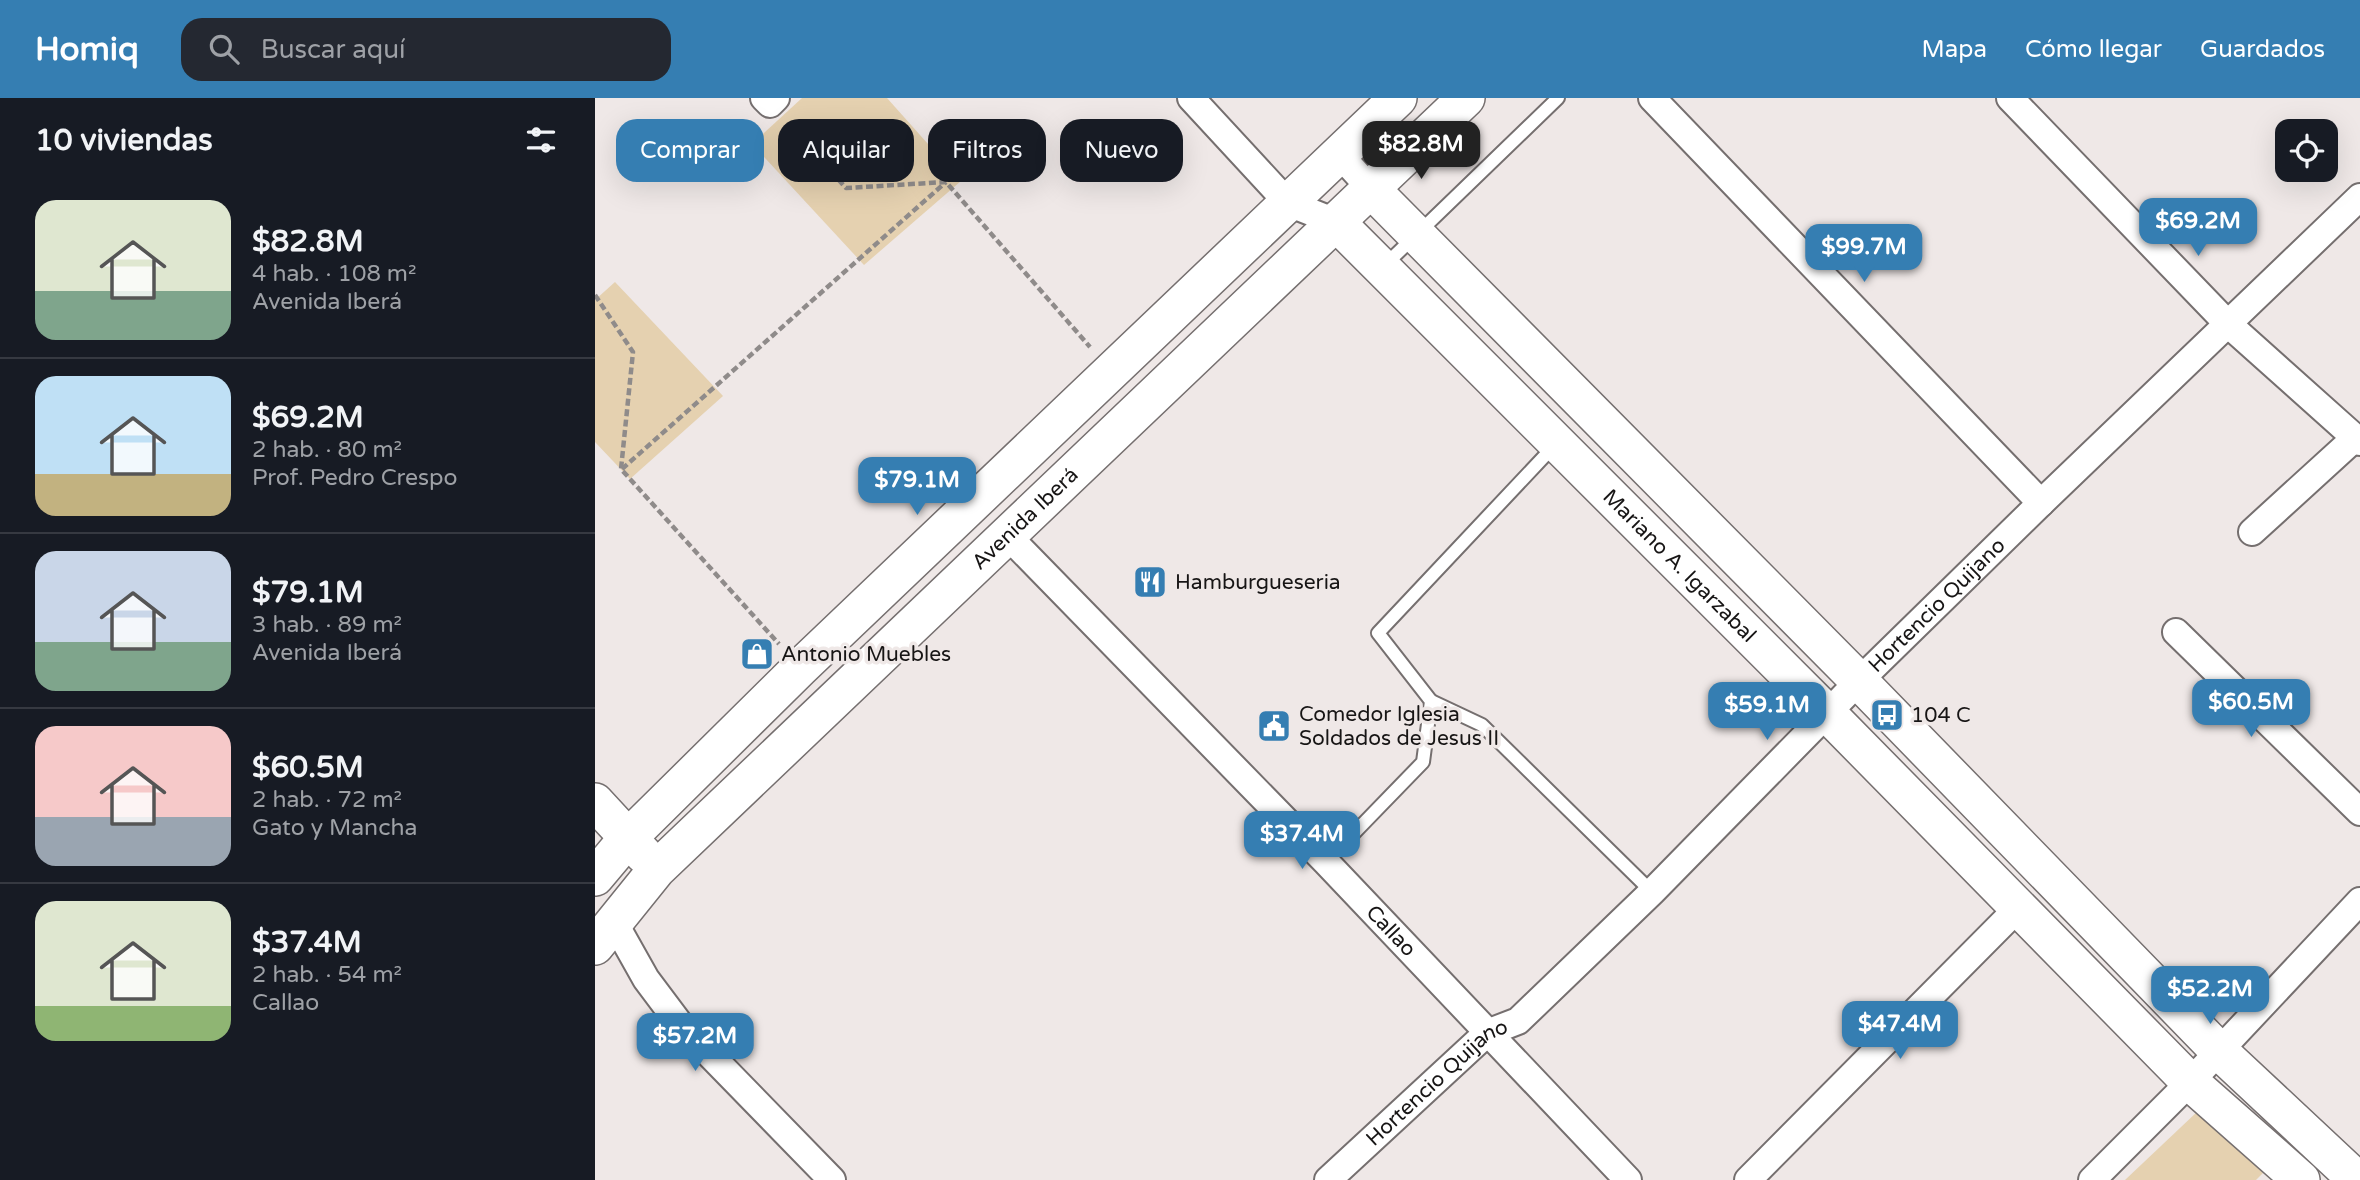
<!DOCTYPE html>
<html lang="es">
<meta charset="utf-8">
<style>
body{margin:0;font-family:"Varela Round",sans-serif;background:#242831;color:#f1f3f6;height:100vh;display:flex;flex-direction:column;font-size:26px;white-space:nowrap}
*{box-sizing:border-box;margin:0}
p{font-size:23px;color:#9ea1a6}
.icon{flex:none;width:38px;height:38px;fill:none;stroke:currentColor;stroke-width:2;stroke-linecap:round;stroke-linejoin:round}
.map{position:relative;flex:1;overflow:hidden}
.details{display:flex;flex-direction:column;background:#171b24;width:595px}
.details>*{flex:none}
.top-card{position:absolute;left:21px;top:21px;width:665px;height:63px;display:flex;gap:14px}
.tools{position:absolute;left:1680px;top:21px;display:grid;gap:14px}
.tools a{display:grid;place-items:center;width:63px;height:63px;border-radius:14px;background:#171b24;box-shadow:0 7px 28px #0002;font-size:35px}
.price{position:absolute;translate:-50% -60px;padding:0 16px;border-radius:14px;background:#357eb2;color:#fff;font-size:23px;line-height:46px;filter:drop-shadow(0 2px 4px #0008)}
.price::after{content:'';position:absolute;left:50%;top:42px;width:21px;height:16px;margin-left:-10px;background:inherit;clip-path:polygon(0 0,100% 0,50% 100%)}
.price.active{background:#222;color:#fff}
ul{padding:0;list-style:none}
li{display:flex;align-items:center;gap:21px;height:175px;padding:0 35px}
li+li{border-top:2px solid #363941}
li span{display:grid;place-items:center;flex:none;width:196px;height:140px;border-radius:21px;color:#555}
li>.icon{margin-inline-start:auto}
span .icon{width:84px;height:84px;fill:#fffc;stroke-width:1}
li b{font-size:30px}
h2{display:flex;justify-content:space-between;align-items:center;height:84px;padding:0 35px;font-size:30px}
.chip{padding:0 24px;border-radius:21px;background:#171b24;box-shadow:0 7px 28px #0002;font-size:24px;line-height:63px}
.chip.active{background:#357eb2;color:#fff}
header{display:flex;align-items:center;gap:42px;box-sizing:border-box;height:98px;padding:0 35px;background:#357eb2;color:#fff}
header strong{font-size:33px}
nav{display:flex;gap:38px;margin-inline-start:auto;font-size:24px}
.search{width:490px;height:63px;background:#242831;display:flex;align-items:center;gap:18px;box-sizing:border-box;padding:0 24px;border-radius:21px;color:#9ea1a6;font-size:26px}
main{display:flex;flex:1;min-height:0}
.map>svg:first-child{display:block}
</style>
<header>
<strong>Homiq</strong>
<div class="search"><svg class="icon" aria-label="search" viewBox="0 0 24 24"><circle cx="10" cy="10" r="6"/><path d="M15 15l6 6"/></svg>Buscar aquí</div>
<nav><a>Mapa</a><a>Cómo llegar</a><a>Guardados</a></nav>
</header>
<main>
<section class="details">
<h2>10 viviendas<svg class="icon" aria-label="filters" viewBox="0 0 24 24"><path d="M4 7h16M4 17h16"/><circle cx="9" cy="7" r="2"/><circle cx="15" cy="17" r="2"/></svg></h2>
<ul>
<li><span style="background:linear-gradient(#dfe7d0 65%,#7fa58c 0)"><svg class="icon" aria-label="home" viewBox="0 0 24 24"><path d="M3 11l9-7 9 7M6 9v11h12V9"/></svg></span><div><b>$82.8M</b><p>4 hab. · 108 m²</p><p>Avenida Iberá</p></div></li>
<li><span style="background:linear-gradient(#bfe0f5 70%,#c2b280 0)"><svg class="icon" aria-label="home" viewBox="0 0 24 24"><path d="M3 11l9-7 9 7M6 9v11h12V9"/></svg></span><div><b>$69.2M</b><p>2 hab. · 80 m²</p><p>Prof. Pedro Crespo</p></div></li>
<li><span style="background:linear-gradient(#c9d6e8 65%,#7fa58c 0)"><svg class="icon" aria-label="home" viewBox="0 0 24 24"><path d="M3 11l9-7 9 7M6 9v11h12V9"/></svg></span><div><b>$79.1M</b><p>3 hab. · 89 m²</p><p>Avenida Iberá</p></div></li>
<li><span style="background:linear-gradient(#f6c9c9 65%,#9aa5b1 0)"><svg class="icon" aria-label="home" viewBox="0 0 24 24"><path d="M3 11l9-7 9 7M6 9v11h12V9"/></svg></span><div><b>$60.5M</b><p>2 hab. · 72 m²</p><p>Gato y Mancha</p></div></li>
<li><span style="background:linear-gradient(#dfe7d0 75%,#8fb573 0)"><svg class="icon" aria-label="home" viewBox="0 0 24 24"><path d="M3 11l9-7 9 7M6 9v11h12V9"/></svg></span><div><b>$37.4M</b><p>2 hab. · 54 m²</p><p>Callao</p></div></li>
</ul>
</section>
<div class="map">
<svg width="1765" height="1082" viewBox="0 0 1765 1082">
<rect width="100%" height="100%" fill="#efe8e7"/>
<!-- green -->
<g fill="#e5d1b0">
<polygon points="207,0 292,0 366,83 269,167 157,46"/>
<polygon points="20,184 128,298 35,381 0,344 0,202"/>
<polygon points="1603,1013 1668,1075 1661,1082 1530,1082"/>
</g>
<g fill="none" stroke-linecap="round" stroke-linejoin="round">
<defs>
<g id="service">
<polyline points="789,168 963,0"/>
<polyline points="836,603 887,627 1057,794"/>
<polyline points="731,764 828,664 836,603 783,535 960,347"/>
</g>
<g id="minor">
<polyline points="169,0 175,6 181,0"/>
<polyline points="596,0 693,105 741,124"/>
<polyline points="1057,0 1446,405"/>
<polyline points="1415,0 1633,226 1765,344"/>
<polyline points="744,56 776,91"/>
<polyline points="1657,434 1760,340"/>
<path id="s1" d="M411,436L731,764L1033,1082"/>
<polyline points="1581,534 1765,714"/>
<polyline points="19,824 51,881 84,925 237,1082"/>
<path id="s2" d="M733,1082L892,935L923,923L1057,794L1264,583L1446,405L1765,99"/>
<polyline points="1153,1082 1423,810"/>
<polyline points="1497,1082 1595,984 1765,803"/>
</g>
<g id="secondary">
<polyline points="776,91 1264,583 1624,953 1762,1082"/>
<path id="s3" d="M741,124L1233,616L1595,984L1706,1082"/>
<polyline points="0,704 49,757"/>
<polyline points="0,779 32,741 205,570 803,0"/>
<path id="s4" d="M0,848L62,771L871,0"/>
</g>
</defs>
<!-- service casing -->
<use href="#service" stroke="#756f6f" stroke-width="16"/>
<!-- minor casing -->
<use href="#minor" stroke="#756f6f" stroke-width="30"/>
<!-- secondary casing -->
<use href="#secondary" stroke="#756f6f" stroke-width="40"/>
<!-- path -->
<g stroke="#8f8b8a" stroke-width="4.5" stroke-dasharray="7 3.5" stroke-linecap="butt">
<polyline points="194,27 251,90 351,84 495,249"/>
<polyline points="0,197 38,254 26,371 184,546"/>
<polyline points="27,371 351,84"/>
</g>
<!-- service -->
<use href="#service" stroke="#fff" stroke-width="12"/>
<!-- minor -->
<use href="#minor" stroke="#fff" stroke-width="26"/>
<!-- secondary -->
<use href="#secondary" stroke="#fff" stroke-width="37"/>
</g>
<!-- icons -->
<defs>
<symbol id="restaurant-square" viewBox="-11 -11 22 22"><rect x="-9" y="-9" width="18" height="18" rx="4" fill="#357eb2" stroke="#efe8e7"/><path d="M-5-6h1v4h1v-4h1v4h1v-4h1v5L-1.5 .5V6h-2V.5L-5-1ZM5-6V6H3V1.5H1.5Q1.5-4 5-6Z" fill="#fff"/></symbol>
<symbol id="shop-square" viewBox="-11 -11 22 22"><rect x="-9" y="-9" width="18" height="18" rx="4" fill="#357eb2" stroke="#efe8e7"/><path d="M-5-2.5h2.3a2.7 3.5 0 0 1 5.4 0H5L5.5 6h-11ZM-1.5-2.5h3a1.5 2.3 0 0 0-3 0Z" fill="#fff"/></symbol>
<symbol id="bus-square" viewBox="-11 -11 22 22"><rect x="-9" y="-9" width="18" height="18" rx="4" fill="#357eb2" stroke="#efe8e7"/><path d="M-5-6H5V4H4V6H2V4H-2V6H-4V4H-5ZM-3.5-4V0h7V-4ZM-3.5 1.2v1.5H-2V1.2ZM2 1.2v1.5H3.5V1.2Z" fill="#fff"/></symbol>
<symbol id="civic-square" viewBox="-11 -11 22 22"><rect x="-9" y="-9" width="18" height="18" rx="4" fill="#357eb2" stroke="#efe8e7"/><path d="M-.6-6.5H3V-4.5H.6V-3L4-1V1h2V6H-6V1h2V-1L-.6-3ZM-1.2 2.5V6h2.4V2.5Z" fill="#fff"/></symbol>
</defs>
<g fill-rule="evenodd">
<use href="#restaurant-square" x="536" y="465" width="38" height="38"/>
<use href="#shop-square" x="143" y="537" width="38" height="38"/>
<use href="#bus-square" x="1273" y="598" width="38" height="38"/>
<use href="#civic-square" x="660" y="609" width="38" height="38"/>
</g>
<g text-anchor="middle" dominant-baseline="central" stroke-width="7" stroke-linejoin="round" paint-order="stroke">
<!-- street labels -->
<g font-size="21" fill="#171515" stroke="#efe8e7">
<text stroke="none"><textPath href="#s4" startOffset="607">Avenida Iberá</textPath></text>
<text stroke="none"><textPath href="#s3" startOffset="486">Mariano A. Igarzabal</textPath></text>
<text stroke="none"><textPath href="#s2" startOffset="840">Hortencio Quijano</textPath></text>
<text stroke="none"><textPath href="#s1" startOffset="553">Callao</textPath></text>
<text stroke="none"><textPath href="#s2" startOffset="147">Hortencio Quijano</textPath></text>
</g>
<!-- poi labels -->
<g font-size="21" fill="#171515" stroke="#efe8e7" text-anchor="start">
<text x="580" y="484">Hamburgueseria</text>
<text x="186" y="556">Antonio Muebles</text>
<text x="704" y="616">Comedor Iglesia<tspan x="704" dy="24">Soldados de Jesus II</tspan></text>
<text x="1316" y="617">104 C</text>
</g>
</g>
</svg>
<div class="tools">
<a><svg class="icon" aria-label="locate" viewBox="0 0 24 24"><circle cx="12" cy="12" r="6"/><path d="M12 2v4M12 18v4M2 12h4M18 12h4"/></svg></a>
</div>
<b class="price active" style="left:826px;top:83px">$82.8M</b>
<b class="price" style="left:1603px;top:160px">$69.2M</b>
<b class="price" style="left:1269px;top:186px">$99.7M</b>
<b class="price" style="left:322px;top:419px">$79.1M</b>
<b class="price" style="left:1656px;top:641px">$60.5M</b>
<b class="price" style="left:1172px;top:644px">$59.1M</b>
<b class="price" style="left:707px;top:773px">$37.4M</b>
<b class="price" style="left:1615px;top:928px">$52.2M</b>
<b class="price" style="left:1305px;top:963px">$47.4M</b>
<b class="price" style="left:100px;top:975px">$57.2M</b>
<div class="top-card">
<a class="chip active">Comprar</a>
<a class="chip">Alquilar</a>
<a class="chip">Filtros</a>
<a class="chip">Nuevo</a>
</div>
</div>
</main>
